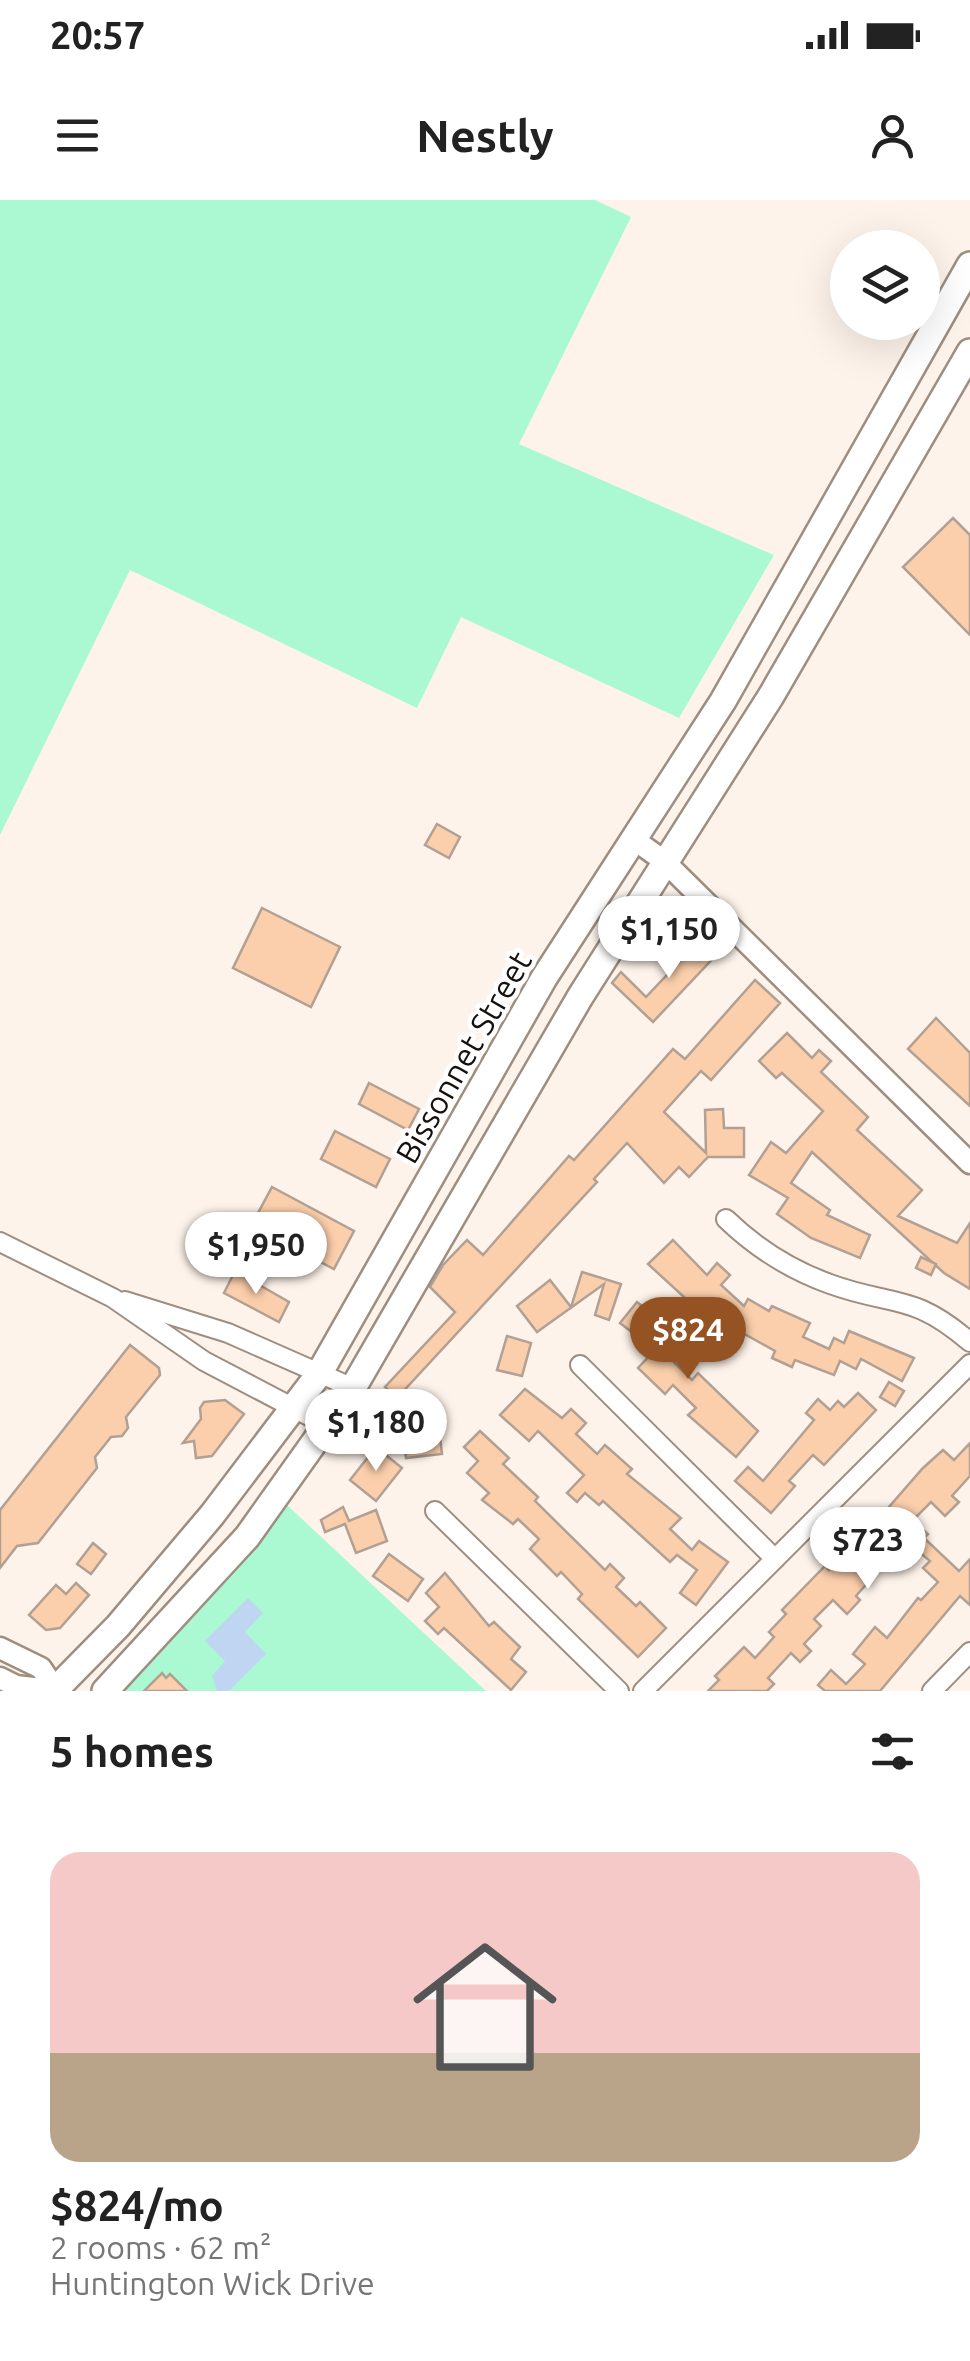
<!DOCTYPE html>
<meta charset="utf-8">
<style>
body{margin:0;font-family:Ubuntu,sans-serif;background:#f6f6f6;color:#222;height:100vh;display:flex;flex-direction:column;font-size:38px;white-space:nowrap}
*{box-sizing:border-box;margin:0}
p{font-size:32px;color:#767676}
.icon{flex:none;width:55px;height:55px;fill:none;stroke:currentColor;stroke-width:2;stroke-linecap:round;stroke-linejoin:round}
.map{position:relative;height:1491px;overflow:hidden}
.side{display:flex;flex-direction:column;background:#fff;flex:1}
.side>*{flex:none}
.fabs{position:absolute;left:830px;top:30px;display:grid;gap:20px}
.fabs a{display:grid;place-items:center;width:110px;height:110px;border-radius:50%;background:#fff;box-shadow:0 10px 40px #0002;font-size:50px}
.price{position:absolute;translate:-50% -85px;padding:0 22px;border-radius:35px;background:#fff;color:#222;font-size:32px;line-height:65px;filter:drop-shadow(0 2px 5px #0008)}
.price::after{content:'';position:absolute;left:50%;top:60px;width:30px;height:22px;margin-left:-15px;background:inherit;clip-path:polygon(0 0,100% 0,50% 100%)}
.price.on{background:#955222;color:#fff}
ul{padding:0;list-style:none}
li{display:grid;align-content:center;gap:20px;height:530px;padding:0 50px}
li+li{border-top:2px solid #e0e0e0}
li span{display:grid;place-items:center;height:310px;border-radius:30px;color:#555}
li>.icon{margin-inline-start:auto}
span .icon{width:180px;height:180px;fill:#fffc;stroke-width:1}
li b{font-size:42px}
h2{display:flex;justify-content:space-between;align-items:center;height:120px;padding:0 50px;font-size:42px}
.status{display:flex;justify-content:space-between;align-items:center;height:70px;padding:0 50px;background:#fff;direction:ltr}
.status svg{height:28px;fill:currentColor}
header{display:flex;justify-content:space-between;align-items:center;height:130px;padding:0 50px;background:#fff;font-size:45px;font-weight:700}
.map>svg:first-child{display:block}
</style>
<div class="status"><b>20:57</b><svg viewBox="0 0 49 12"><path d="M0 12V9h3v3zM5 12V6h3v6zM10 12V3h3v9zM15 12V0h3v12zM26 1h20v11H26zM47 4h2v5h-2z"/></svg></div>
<header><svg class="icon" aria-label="menu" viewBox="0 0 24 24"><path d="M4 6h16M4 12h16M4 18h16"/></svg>Nestly<svg class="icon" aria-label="person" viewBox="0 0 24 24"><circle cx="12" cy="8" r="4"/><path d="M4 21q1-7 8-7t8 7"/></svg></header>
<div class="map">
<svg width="970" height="1491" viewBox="0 0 970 1491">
<rect width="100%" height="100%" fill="#fdf3ea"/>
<!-- green -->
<g fill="#abf9d3">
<polygon points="0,0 595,0 631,17 519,244 774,355 679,518 461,417 417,508 130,370 0,635"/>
<polygon points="287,1305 486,1491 117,1491"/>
</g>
<!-- water -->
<polygon fill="#c0d5f2" points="248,1398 263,1413 245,1432 266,1454 229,1491 217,1491 212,1476 225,1461 205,1441"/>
<!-- building -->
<g fill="#fbcfab" stroke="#b1a093" stroke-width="2.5">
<polygon points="953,318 970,335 970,435 903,367"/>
<polygon points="437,624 460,637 449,658 425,645"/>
<polygon points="262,708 340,747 311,807 233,768"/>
<polygon points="712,740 721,750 653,822 612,783 621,772 646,797 699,741 706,747"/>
<polygon points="755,780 780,803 711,880 701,871 664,912 706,953 705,910 723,909 724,928 744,928 744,957 708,957 689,977 679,967 664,983 627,943 594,979 597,982 397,1198 385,1187 455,1112 430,1087 443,1065 467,1040 483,1055 569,956 574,960 673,849 685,859"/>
<polygon points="936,818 970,853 970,906 908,849"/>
<polygon points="787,833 812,858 819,850 831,861 821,872 868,917 857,930 922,990 898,1016 957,1043 970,1023 970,1089 944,1073 812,952 791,983 830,1010 827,1015 870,1035 860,1058 811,1038 777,1014 788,998 749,975 771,942 786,953 823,911 782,873 776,878 759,861"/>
<polygon points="369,883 419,909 408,930 359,904"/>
<polygon points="335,931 390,959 376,987 321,959"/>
<polygon points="272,987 354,1031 334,1069 251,1026"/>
<polygon points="673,1040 707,1075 717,1063 730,1075 721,1085 744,1106 748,1099 769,1111 772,1106 810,1123 803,1137 829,1149 834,1138 844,1143 849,1131 914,1158 902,1181 861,1159 856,1169 840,1161 834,1175 795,1160 792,1167 772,1158 775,1151 723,1122 701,1103 696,1108 648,1064"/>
<polygon points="921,1057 936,1064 931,1075 916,1068"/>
<polygon points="235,1071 289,1102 279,1122 224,1093"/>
<polygon points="582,1072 621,1084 609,1120 595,1115 604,1084 537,1132 517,1106 550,1080 571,1107"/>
<polygon points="637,1102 689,1143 672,1160 692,1180 698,1173 758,1231 736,1257 688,1215 696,1208 673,1185 665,1194 638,1168 655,1150 620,1123"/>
<polygon points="507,1136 531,1143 522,1176 497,1170"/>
<polygon points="130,1145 159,1168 160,1175 126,1217 128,1228 122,1236 111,1237 95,1257 97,1268 38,1343 17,1346 0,1368 0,1310"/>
<polygon points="889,1182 904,1191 895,1206 880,1197"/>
<polygon points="525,1189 562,1218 571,1209 586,1223 576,1234 597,1254 605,1245 632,1269 627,1274 681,1318 670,1329 692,1350 699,1341 728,1362 696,1405 680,1393 697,1370 677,1355 670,1362 603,1301 599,1305 585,1293 577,1302 567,1293 584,1275 538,1231 529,1241 500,1215"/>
<polygon points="858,1193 876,1210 824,1265 813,1255 789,1281 795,1286 771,1313 735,1281 748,1267 763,1281 814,1220 806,1213 818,1199 830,1210 838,1201 844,1207"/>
<polygon points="225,1200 244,1214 212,1256 196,1258 194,1241 183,1243 201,1219 200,1208 204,1202"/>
<polygon points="417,1211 419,1231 439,1228 442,1254 406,1258 400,1213"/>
<polygon points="480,1231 509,1258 503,1264 538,1297 535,1301 605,1370 610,1364 624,1378 616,1387 636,1406 640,1402 666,1428 638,1457 578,1399 582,1394 561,1372 557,1376 530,1349 539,1339 518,1319 513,1324 482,1300 489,1293 467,1273 478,1261 464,1247"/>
<polygon points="970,1243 970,1276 952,1296 959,1302 945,1316 931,1302 912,1321 928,1334 924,1338 959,1371 970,1359 970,1405 960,1396 880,1491 825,1491 818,1485 831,1470 846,1484 865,1464 853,1454 875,1427 887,1438 918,1398 921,1400 938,1382 923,1368 930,1361 899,1335 882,1357 887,1361 856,1396 860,1400 847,1414 833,1400 814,1419 821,1426 804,1444 811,1451 800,1462 791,1453 768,1478 774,1484 767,1491 708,1491 719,1480 715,1476 744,1447 755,1458 774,1437 769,1432 786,1414 782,1410 825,1366 829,1370 856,1335 861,1339 923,1268 943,1250 954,1260"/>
<polygon points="376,1247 402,1268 376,1301 350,1280"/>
<polygon points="343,1307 349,1321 376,1310 387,1341 356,1353 345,1324 325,1332 321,1320"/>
<polygon points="93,1343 106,1354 91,1374 77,1364"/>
<polygon points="389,1354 423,1379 408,1401 373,1376"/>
<polygon points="445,1373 489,1426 494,1422 520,1447 511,1459 526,1472 511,1490 444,1428 438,1434 425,1421 439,1407 426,1393"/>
<polygon points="76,1383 89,1395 60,1428 46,1430 29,1415 56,1385 66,1394"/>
<polygon points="162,1473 166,1478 170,1474 187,1491 144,1491"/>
</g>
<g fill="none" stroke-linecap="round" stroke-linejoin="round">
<defs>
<g id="minor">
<path d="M726,1019C756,1048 791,1070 830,1084C893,1107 912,1092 970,1142"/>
<polyline points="0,1042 113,1098 204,1161 328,1226"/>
<polyline points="125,1101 228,1133 353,1188"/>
<polyline points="580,1165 775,1359"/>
<polyline points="435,1311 619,1491"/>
<polyline points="643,1491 970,1164"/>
<polyline points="932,1491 970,1452"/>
</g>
<g id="tertiary">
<polyline points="632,638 664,661 970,963"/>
<polyline points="0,1448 41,1468 55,1489"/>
<polyline points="0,1478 16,1486 59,1491"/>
</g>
<g id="secondary">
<polyline points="54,1491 118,1426 212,1315 319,1174 544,778 723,501 970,65"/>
<polyline points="105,1491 247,1337 353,1188 580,797 771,496 970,152"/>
</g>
</defs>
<!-- minor casing -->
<use href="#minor" stroke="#9e8e80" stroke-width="22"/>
<!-- tertiary casing -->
<use href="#tertiary" stroke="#9e8e80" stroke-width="25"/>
<!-- secondary casing -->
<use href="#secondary" stroke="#9e8e80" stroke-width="30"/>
<!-- minor -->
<use href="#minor" stroke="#fff" stroke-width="18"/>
<!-- tertiary -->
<use href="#tertiary" stroke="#fff" stroke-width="20"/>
<!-- secondary -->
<use href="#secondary" stroke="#fff" stroke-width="25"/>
</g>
<g text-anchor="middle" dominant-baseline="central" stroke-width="9" stroke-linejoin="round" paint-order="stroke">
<!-- street labels -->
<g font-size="32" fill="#15100b" stroke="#fff">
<text transform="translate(463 857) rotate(-60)">Bissonnet Street</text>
</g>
</g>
</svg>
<div class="fabs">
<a><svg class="icon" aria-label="layers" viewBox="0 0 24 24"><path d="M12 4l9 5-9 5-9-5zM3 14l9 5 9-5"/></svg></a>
</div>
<b class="price" style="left:669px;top:781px">$1,150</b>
<b class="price" style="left:256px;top:1097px">$1,950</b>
<b class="price on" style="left:688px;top:1182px">$824</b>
<b class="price" style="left:376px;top:1274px">$1,180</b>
<b class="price" style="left:868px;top:1392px">$723</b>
</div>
<section class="side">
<h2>5 homes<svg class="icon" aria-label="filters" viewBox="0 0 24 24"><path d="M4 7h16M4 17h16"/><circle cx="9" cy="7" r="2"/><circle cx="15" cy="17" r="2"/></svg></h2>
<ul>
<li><span style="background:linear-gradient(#f6c9c9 65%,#b9a48a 0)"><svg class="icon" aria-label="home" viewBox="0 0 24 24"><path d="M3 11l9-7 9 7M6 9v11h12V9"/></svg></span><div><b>$824/mo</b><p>2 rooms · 62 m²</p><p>Huntington Wick Drive</p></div></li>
</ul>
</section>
